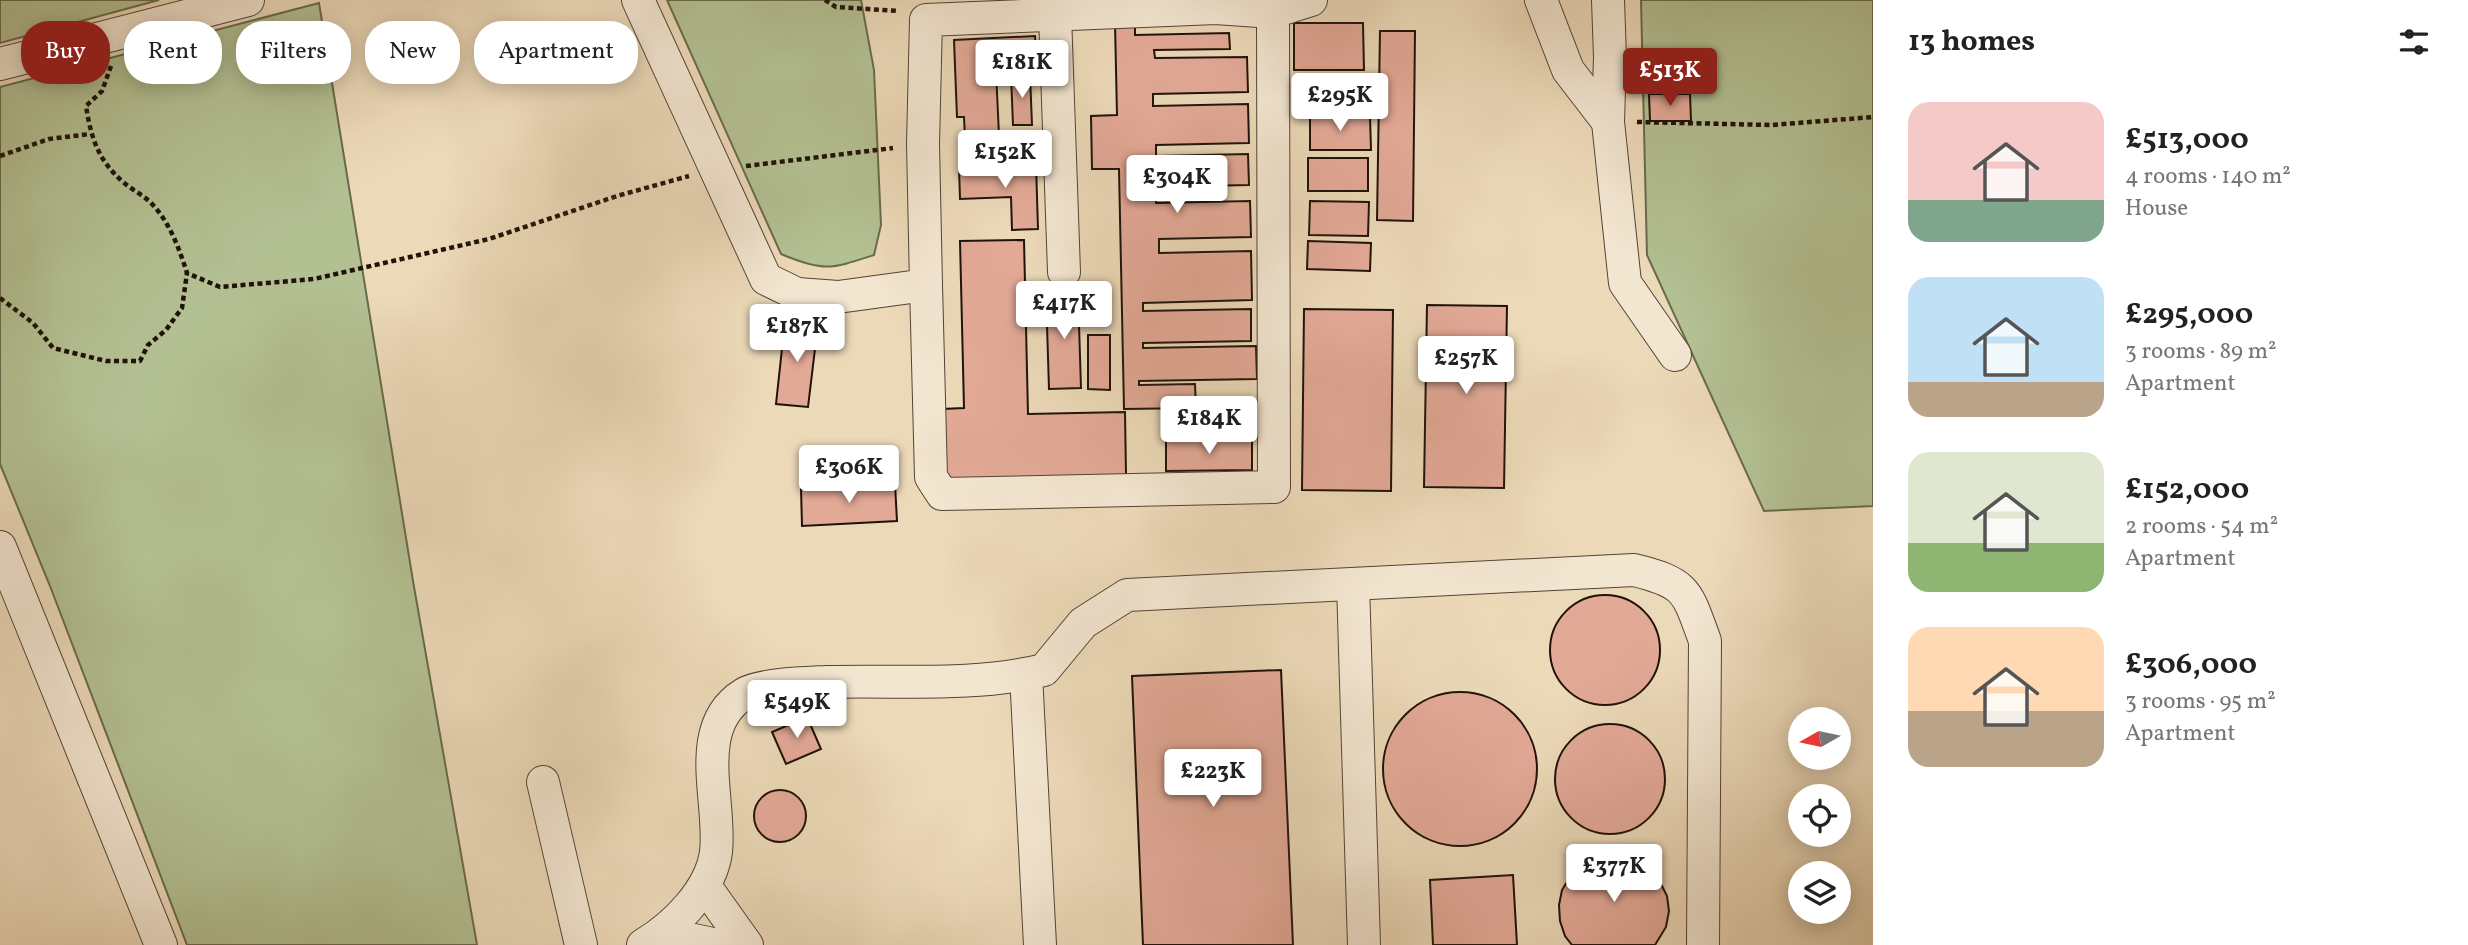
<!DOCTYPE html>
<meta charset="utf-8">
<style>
body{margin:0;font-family:Vollkorn,serif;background:#f6f6f6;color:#222;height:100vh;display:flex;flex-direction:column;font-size:26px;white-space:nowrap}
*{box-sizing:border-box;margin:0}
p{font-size:23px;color:#767676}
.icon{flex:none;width:38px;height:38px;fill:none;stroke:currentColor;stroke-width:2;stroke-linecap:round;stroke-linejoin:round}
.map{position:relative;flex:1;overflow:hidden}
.details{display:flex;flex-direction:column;background:#fff;width:595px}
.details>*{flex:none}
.banner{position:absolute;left:21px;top:21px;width:665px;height:63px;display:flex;gap:14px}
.needle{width:46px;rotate:261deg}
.buttons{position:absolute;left:1788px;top:707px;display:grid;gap:14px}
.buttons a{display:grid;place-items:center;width:63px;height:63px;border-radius:50%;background:#fff;box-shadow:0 4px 18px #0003;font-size:35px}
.price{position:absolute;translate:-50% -60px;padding:0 16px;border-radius:7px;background:#fff;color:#222;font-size:23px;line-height:46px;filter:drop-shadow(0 2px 4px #0008)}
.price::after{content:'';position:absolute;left:50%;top:42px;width:21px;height:16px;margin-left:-10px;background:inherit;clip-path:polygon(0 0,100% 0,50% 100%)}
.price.active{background:#8f2418;color:#fff}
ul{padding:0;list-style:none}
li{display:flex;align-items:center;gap:21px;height:175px;padding:0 35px}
li span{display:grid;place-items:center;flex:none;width:196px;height:140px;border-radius:21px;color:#555}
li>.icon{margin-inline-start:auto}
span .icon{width:84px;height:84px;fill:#fffc;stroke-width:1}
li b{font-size:30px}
h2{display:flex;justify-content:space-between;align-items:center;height:84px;padding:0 35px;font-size:30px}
.tag{padding:0 24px;border-radius:28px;background:#fff;box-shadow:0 4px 18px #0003;font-size:24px;line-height:63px}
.tag.active{background:#8f2418;color:#fff}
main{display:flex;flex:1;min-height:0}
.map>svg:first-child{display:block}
</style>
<main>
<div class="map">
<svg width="1873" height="945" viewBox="0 0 1873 945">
<rect width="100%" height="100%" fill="#ecd9b8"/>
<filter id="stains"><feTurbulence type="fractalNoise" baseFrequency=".00286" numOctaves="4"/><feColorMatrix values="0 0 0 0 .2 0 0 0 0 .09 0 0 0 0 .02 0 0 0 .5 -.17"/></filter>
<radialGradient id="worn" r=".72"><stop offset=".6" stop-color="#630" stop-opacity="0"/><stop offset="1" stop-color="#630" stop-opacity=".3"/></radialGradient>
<!-- green -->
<g fill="#b3c092" stroke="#696a4e" stroke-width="2">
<polygon points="0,0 159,0 0,43"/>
<path d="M667,0H861L874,70L881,225L874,255C831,269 824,272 781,254Z"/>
<polygon points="1641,0 1873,0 1873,506 1764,511 1647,255"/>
<polygon points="319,3 413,581 477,945 187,945 50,586 0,464 0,87"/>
</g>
<!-- building -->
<g fill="#e3a997" stroke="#1f1309" stroke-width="2">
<polygon points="1115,23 1135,23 1135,35 1229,33 1230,49 1154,50 1155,58 1247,57 1248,92 1153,94 1153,106 1248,104 1249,143 1156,145 1156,156 1248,154 1249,185 1155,187 1156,203 1250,201 1251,237 1159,239 1159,253 1251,251 1252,300 1143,303 1143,311 1251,309 1251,341 1143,343 1143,348 1256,346 1257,379 1139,381 1139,385 1195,384 1196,408 1124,409 1119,169 1092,169 1091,116 1117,115"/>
<polygon points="1294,23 1363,23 1364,70 1294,70"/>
<polygon points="1380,31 1415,31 1413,221 1377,220"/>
<polygon points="1035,36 1037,70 996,71 1000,157 966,159 964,117 957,117 954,40"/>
<polygon points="1011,75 1030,75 1032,125 1013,125"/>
<polygon points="1649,94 1690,94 1691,121 1650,121"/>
<polygon points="1310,116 1370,116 1371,150 1310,150"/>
<rect x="1308" y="158" width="60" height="33"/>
<polygon points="1036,164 1038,229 1012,230 1011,197 960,199 959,167"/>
<polygon points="1310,201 1369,202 1368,236 1309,235"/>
<polygon points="1024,240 1028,414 1125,412 1126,475 944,480 942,409 964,408 960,241"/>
<polygon points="1308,241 1371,243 1370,271 1307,269"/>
<polygon points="1078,293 1081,388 1049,389 1046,294"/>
<polygon points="1427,305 1507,306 1504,488 1424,487"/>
<polygon points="1304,309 1393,310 1391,491 1302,490"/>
<polygon points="785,321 818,324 808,407 776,404"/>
<polygon points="1088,335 1110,335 1110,390 1088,389"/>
<polygon points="1252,440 1252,470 1166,471 1166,441"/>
<polygon points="895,484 897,521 802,526 801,488"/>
<circle cx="1605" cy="650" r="55"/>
<polygon points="1281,670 1293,945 1143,945 1132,676"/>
<circle cx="1460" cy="769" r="77"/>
<polygon points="807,717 821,749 786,764 772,732"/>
<circle cx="1610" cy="779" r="55"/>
<circle cx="780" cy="816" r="26"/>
<polygon points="1609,855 1624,856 1639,861 1651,870 1660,882 1667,896 1669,911 1666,927 1655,945 1572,945 1565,936 1560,921 1559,905 1562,890 1570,877 1581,866 1594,859"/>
<polygon points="1513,875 1517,945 1433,945 1430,880"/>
</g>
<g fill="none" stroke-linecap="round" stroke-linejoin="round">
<defs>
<g id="minor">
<polyline points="638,0 766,279 797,294 838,297 926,285 923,144 926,20 1216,8 1273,12 1311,0"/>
<polyline points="1541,0 1568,70 1608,122 1610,57 1608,0"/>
<polyline points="1055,15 1064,272"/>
<polyline points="0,64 248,0"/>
<polyline points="1608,122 1625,283 1675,355"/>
<polyline points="926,285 931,477 942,494 1274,487 1273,12"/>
<polyline points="0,547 161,945"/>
<polyline points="1353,584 1364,945"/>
<polyline points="1026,674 1040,945"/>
<polyline points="543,782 581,945"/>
<polyline points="705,886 747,945"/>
<polyline points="650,941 694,940 717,945"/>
<path d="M643,945C675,926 711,890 716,852C722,802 691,727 744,694C759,684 808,683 827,682C899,680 974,687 1044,670L1083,623L1127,595L1634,570C1688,583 1687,592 1705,641L1703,945"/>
</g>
</defs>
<!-- minor casing -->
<use href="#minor" stroke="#524435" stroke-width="34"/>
<!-- path -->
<g stroke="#1f1309" stroke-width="4.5" stroke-dasharray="5 3.5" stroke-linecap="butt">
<polyline points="825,0 836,7 899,11"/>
<path d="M111,66L102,91L86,106C91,138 98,160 123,182C131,189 141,194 149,201C169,220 179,248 187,273L220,287L314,279L489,239L617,196L689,176"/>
<polyline points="1637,122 1772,125 1873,117"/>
<polyline points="0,156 49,139 90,134"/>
<polyline points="746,166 893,148"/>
<polyline points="0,298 33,323 53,348 106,361 140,361 148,345 166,330 182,308 187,273"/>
</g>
<!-- minor -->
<use href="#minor" stroke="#f3e6d1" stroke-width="32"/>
</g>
<rect width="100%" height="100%" filter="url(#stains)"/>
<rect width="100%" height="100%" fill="url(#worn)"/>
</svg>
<div class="buttons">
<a><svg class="needle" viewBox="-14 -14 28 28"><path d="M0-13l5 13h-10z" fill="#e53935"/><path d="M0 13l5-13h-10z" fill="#767676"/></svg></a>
<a><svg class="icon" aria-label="locate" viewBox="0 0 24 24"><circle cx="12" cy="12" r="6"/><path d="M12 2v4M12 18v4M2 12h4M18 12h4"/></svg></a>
<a><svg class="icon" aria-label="layers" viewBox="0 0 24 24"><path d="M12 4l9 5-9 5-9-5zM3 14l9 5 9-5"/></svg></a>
</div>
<b class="price" style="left:1022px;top:100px">£181K</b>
<b class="price active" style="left:1670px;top:108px">£513K</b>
<b class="price" style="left:1340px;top:133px">£295K</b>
<b class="price" style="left:1005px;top:190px">£152K</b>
<b class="price" style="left:1177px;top:215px">£304K</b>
<b class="price" style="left:1064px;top:341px">£417K</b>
<b class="price" style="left:797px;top:364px">£187K</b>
<b class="price" style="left:1466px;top:396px">£257K</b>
<b class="price" style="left:1209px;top:456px">£184K</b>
<b class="price" style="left:849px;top:505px">£306K</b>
<b class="price" style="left:797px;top:740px">£549K</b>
<b class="price" style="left:1213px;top:809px">£223K</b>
<b class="price" style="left:1614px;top:904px">£377K</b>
<div class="banner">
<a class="tag active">Buy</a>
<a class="tag">Rent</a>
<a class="tag">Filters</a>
<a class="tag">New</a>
<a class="tag">Apartment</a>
</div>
</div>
<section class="details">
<h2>13 homes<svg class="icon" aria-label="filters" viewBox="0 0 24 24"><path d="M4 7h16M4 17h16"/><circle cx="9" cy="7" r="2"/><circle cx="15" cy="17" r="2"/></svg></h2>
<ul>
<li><span style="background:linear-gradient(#f6c9c9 70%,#7fa58c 0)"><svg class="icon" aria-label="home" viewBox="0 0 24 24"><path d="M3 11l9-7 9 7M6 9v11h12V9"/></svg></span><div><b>£513,000</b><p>4 rooms · 140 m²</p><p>House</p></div></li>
<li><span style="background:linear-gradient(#bfe0f5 75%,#b9a48a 0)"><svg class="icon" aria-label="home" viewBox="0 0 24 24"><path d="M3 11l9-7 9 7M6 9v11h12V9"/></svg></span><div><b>£295,000</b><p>3 rooms · 89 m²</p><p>Apartment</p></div></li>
<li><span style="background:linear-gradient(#dfe7d0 65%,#8fb573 0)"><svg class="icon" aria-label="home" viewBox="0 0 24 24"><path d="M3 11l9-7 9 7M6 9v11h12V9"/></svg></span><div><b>£152,000</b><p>2 rooms · 54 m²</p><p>Apartment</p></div></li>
<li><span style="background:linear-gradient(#ffd9b3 60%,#b9a48a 0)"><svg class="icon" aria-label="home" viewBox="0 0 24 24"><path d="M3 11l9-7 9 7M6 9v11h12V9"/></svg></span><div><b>£306,000</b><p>3 rooms · 95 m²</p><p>Apartment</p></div></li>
</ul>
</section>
</main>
